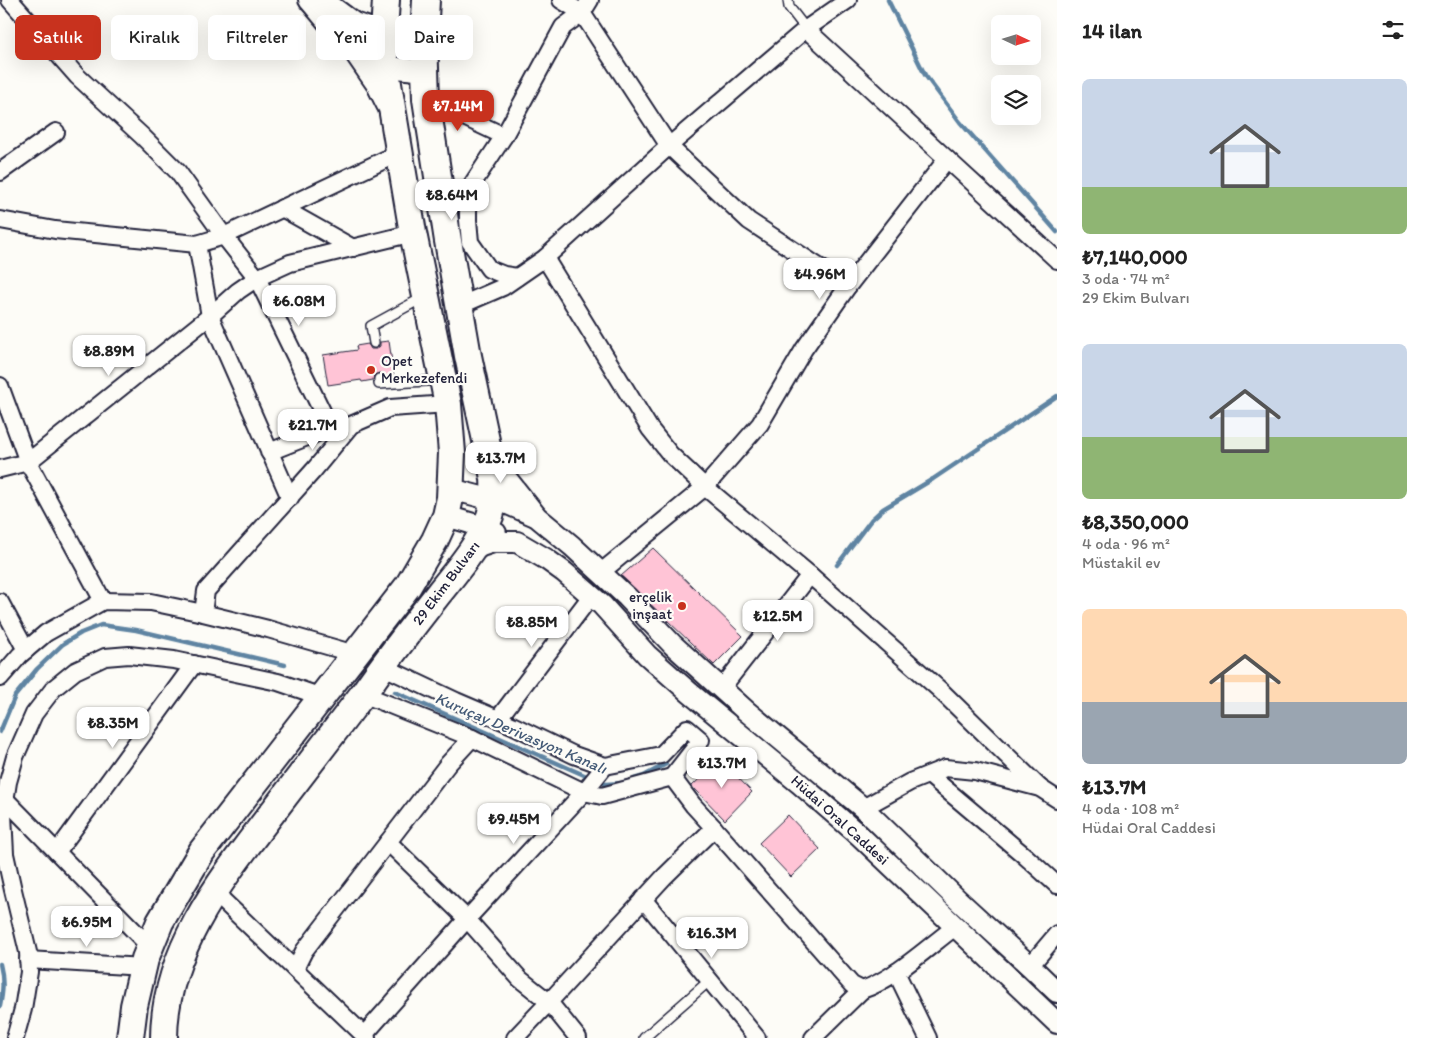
<!DOCTYPE html>
<html lang="tr">
<meta charset="utf-8">
<style>
body{margin:0;font-family:Itim,sans-serif;background:#f6f6f6;color:#222;height:100vh;display:flex;flex-direction:column;font-size:19px;white-space:nowrap}
*{box-sizing:border-box;margin:0}
p{font-size:16px;color:#767676}
.icon{flex:none;width:28px;height:28px;fill:none;stroke:currentColor;stroke-width:2;stroke-linecap:round;stroke-linejoin:round}
.map{position:relative;flex:1;overflow:hidden}
.details{display:flex;flex-direction:column;background:#fff;width:375px}
.details>*{flex:none}
.top-card{position:absolute;left:15px;top:15px;width:475px;height:45px;display:flex;gap:10px}
.needle{width:32px;rotate:94deg}
.tools{position:absolute;left:991px;top:15px;display:grid;gap:10px}
.tools a{display:grid;place-items:center;width:50px;height:50px;border-radius:8px;background:#fff;box-shadow:0 5px 20px #0002;font-size:25px}
.price{position:absolute;translate:-50% -42px;padding:0 11px;border-radius:10px;background:#fff;color:#222;font-size:16px;line-height:32px;filter:drop-shadow(0 1px 2px #0008)}
.price::after{content:'';position:absolute;left:50%;top:30px;width:15px;height:11px;margin-left:-8px;background:inherit;clip-path:polygon(0 0,100% 0,50% 100%)}
.price.active{background:#c8321e;color:#fff}
ul{padding:0;list-style:none}
li{display:grid;align-content:center;gap:10px;height:265px;padding:0 25px}
li span{display:grid;place-items:center;height:155px;border-radius:8px;color:#555}
li>.icon{margin-inline-start:auto}
span .icon{width:90px;height:90px;fill:#fffc;stroke-width:1}
li b{font-size:21px}
h2{display:flex;justify-content:space-between;align-items:center;height:60px;padding:0 25px;font-size:21px}
.tag{padding:0 18px;border-radius:8px;background:#fff;box-shadow:0 5px 20px #0002;font-size:18px;line-height:45px}
.tag.active{background:#c8321e;color:#fff}
main{display:flex;flex:1;min-height:0}
.map>svg:first-child{display:block}
</style>
<main>
<div class="map">
<svg width="1057" height="1038" viewBox="0 0 1057 1038">
<rect width="100%" height="100%" fill="#fdfcf7"/>
<filter id="ink" filterUnits="userSpaceOnUse"><feTurbulence type="fractalNoise" baseFrequency=".02" numOctaves="2"/><feDisplacementMap in="SourceGraphic" scale="10" xChannelSelector="R" yChannelSelector="G"/><feConvolveMatrix kernelMatrix="1 2 1 2 8 2 1 2 1" color-interpolation-filters="sRGB"/></filter>
<g filter="url(#ink)">
<g fill="none" stroke-linecap="round" stroke-linejoin="round">
<!-- stream -->
<g stroke="#5e84a2" stroke-width="4.5">
<polyline points="888,0 925,75 960,122 1057,232"/>
<polyline points="837,565 871,520 883,509 933,479 1057,396"/>
<polyline points="395,692 591,778"/>
<polyline points="0,732 15,696 37,669 63,644 81,633 101,625 136,630 285,665"/>
<polyline points="634,779 644,776 666,764"/>
<polyline points="598,781 606,784 622,783"/>
<path d="M0,964C4,979 3,991 0,1006"/>
</g>
</g>
<!-- building -->
<g fill="#ffc4d6" stroke="#22223b">
<polygon points="389,341 394,377 385,377 383,374 379,373 374,375 373,380 362,382 361,380 328,385 323,355 357,350 356,346 368,344 371,349 376,349 380,346 380,342"/>
<polygon points="653,548 743,636 714,665 621,576"/>
<polygon points="720,759 752,792 725,820 692,786"/>
<polygon points="788,815 820,849 791,877 759,843"/>
</g>
<g fill="none" stroke-linecap="round" stroke-linejoin="round">
<defs>
<g id="service">
<polyline points="788,0 789,7 806,29"/>
<polyline points="374,343 371,326 424,297"/>
<polyline points="379,379 379,384 442,380"/>
<polyline points="644,1038 709,981"/>
</g>
<g id="minor">
<polyline points="10,0 77,76 142,136 178,172 224,236 257,278 337,442"/>
<polyline points="561,0 582,13 669,146 749,221 848,286"/>
<polyline points="426,99 504,136"/>
<polyline points="947,159 1057,260"/>
<polyline points="0,172 56,132"/>
<polyline points="282,208 353,248"/>
<polyline points="0,220 55,230 197,244 224,236 399,153"/>
<polyline points="197,244 210,316 290,498"/>
<polyline points="545,258 650,429 670,454 705,487 810,575 939,689 1040,788"/>
<polyline points="517,277 504,275 489,269 470,242 468,220 468,198 473,183 504,136 563,27 582,13 590,0"/>
<polyline points="459,306 503,287 545,258 669,146 806,29 848,0"/>
<polyline points="0,386 28,462 103,601"/>
<polyline points="269,452 330,428 340,426"/>
<polyline points="0,469 28,462 210,316 238,291 257,278 290,263 413,233"/>
<polyline points="600,573 705,487 760,424 804,349 848,286 947,159 806,29"/>
<polyline points="0,602 26,650"/>
<polyline points="203,613 206,591 314,470 351,425 390,408 448,404"/>
<polyline points="382,666 456,701 512,725 574,755 605,766 661,755 687,728 701,740 672,777"/>
<polyline points="0,678 20,655 46,633 103,601 151,602 203,613 268,629 355,654"/>
<polyline points="721,689 810,575"/>
<polyline points="363,694 472,738 584,792 602,796 672,777 693,805 714,828"/>
<polyline points="498,719 591,596"/>
<path d="M472,738L448,764L388,842L467,919L520,979L549,1002L664,877L714,828L852,985L862,990C893,980 928,947 955,927"/>
<polyline points="929,775 1025,856 1057,885"/>
<polyline points="5,799 150,947"/>
<polyline points="863,808 910,782 945,768 975,771 1040,788 1057,799"/>
<polyline points="57,852 194,664"/>
<polyline points="215,893 367,1038"/>
<polyline points="643,899 757,1038"/>
<polyline points="28,960 143,967"/>
<polyline points="1030,966 1057,934"/>
<polyline points="295,969 304,951 388,842"/>
<polyline points="896,972 928,1038"/>
<polyline points="364,1035 467,919 584,792 605,766"/>
<polyline points="15,1038 23,1009 29,972 28,952 13,890 5,854 3,814 8,782 15,757 34,714 54,688 75,671 105,657 129,655 174,660 278,682 322,697"/>
<polyline points="515,1038 549,1002 578,1038"/>
<polyline points="813,1038 862,990"/>
</g>
<g id="tertiary">
<path d="M309,0C331,25 352,58 386,66C398,69 412,69 425,71"/>
<polyline points="323,0 354,23 384,33 424,37"/>
<polyline points="355,53 377,85 387,105"/>
<polyline points="492,456 503,474 537,517 572,546 627,597 673,645 745,710 863,808 959,901 1030,966 1057,992"/>
<polyline points="451,489 508,504 533,515"/>
<polyline points="446,516 477,525 496,533"/>
<polyline points="469,554 481,546 493,542 517,542 546,559 564,572 602,605 647,655 690,693 799,783 860,836 1057,1023"/>
</g>
<g id="primary">
<polyline points="130,1038 134,1006 145,959 160,922 202,851 408,586 435,540 446,516 450,498 452,453 448,404 413,233 385,66 384,33 386,0"/>
<path d="M164,1038C164,949 224,876 275,809C304,771 333,733 363,694C387,659 413,626 439,593C458,569 479,545 490,516C494,503 495,491 494,478L468,356L448,241L426,99L424,37L426,0"/>
</g>
</defs>
<!-- service casing -->
<use href="#service" stroke="#22223b" stroke-width="12"/>
<!-- minor casing -->
<use href="#minor" stroke="#22223b" stroke-width="20"/>
<!-- tertiary casing -->
<use href="#tertiary" stroke="#22223b" stroke-width="24"/>
<!-- primary casing -->
<use href="#primary" stroke="#22223b" stroke-width="30"/>
<!-- service -->
<use href="#service" stroke="#fdfcf7" stroke-width="9"/>
<!-- minor -->
<use href="#minor" stroke="#fdfcf7" stroke-width="16"/>
<!-- tertiary -->
<use href="#tertiary" stroke="#fdfcf7" stroke-width="20"/>
<!-- primary -->
<use href="#primary" stroke="#fdfcf7" stroke-width="26"/>
</g>
</g>
<!-- markers -->
<g fill="#c8321e" stroke="#fdfcf7" stroke-width="2">
<circle cx="371" cy="370" r="5"/>
<circle cx="682" cy="606" r="5"/>
</g>
<g text-anchor="middle" dominant-baseline="central" stroke-width="4.5" stroke-linejoin="round" paint-order="stroke">
<!-- poi labels -->
<g font-size="15" fill="#22223b" stroke="#fdfcf7" text-anchor="start">
<text x="381" y="361">Opet<tspan x="381" dy="17">Merkezefendi</tspan></text>
<text x="672" y="597" text-anchor="end">erçelik<tspan x="672" dy="17">inşaat</tspan></text>
</g>
<!-- street labels -->
<g font-size="15" fill="#22223b" stroke="#fdfcf7">
<text transform="translate(446 583) rotate(-53)">29 Ekim Bulvarı</text>
<text transform="translate(840 820) rotate(42)">Hüdai Oral Caddesi</text>
</g>
<!-- water labels -->
<g font-size="16" font-style="italic" fill="#455b77" stroke="#fdfcf7">
<text transform="translate(521 733) rotate(23)">Kuruçay Derivasyon Kanalı</text>
</g>
</g>
</svg>
<div class="tools">
<a><svg class="needle" viewBox="-14 -14 28 28"><path d="M0-13l5 13h-10z" fill="#e53935"/><path d="M0 13l5-13h-10z" fill="#767676"/></svg></a>
<a><svg class="icon" aria-label="layers" viewBox="0 0 24 24"><path d="M12 4l9 5-9 5-9-5zM3 14l9 5 9-5"/></svg></a>
</div>
<b class="price active" style="left:458px;top:132px">₺7.14M</b>
<b class="price" style="left:452px;top:221px">₺8.64M</b>
<b class="price" style="left:820px;top:300px">₺4.96M</b>
<b class="price" style="left:299px;top:327px">₺6.08M</b>
<b class="price" style="left:109px;top:377px">₺8.89M</b>
<b class="price" style="left:313px;top:451px">₺21.7M</b>
<b class="price" style="left:501px;top:484px">₺13.7M</b>
<b class="price" style="left:778px;top:642px">₺12.5M</b>
<b class="price" style="left:532px;top:648px">₺8.85M</b>
<b class="price" style="left:113px;top:749px">₺8.35M</b>
<b class="price" style="left:722px;top:789px">₺13.7M</b>
<b class="price" style="left:514px;top:845px">₺9.45M</b>
<b class="price" style="left:87px;top:948px">₺6.95M</b>
<b class="price" style="left:712px;top:959px">₺16.3M</b>
<div class="top-card">
<a class="tag active">Satılık</a>
<a class="tag">Kiralık</a>
<a class="tag">Filtreler</a>
<a class="tag">Yeni</a>
<a class="tag">Daire</a>
</div>
</div>
<section class="details">
<h2>14 ilan<svg class="icon" aria-label="filters" viewBox="0 0 24 24"><path d="M4 7h16M4 17h16"/><circle cx="9" cy="7" r="2"/><circle cx="15" cy="17" r="2"/></svg></h2>
<ul>
<li><span style="background:linear-gradient(#c9d6e8 70%,#8fb573 0)"><svg class="icon" aria-label="home" viewBox="0 0 24 24"><path d="M3 11l9-7 9 7M6 9v11h12V9"/></svg></span><div><b>₺7,140,000</b><p>3 oda · 74 m²</p><p>29 Ekim Bulvarı</p></div></li>
<li><span style="background:linear-gradient(#c9d6e8 60%,#8fb573 0)"><svg class="icon" aria-label="home" viewBox="0 0 24 24"><path d="M3 11l9-7 9 7M6 9v11h12V9"/></svg></span><div><b>₺8,350,000</b><p>4 oda · 96 m²</p><p>Müstakil ev</p></div></li>
<li><span style="background:linear-gradient(#ffd9b3 60%,#9aa5b1 0)"><svg class="icon" aria-label="home" viewBox="0 0 24 24"><path d="M3 11l9-7 9 7M6 9v11h12V9"/></svg></span><div><b>₺13.7M</b><p>4 oda · 108 m²</p><p>Hüdai Oral Caddesi</p></div></li>
</ul>
</section>
</main>
